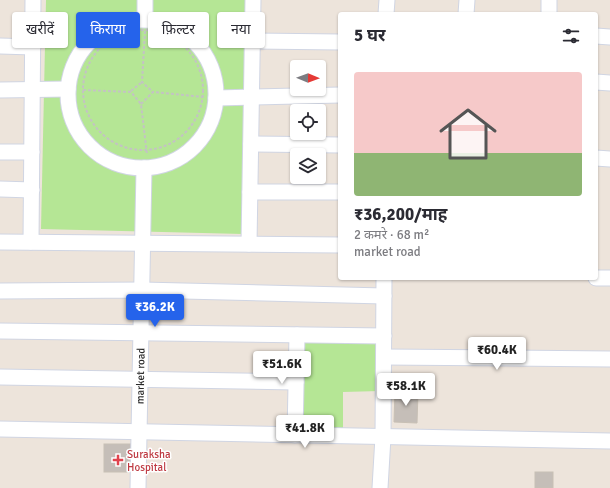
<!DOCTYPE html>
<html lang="hi">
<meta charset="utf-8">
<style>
body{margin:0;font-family:Signika,"Noto Sans Devanagari",sans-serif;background:#f2f2f3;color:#2b2b33;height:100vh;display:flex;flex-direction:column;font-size:15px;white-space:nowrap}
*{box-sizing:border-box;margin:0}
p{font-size:13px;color:#7c7c81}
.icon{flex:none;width:22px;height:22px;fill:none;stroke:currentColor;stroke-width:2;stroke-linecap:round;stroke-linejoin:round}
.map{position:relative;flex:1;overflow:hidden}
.details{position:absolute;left:338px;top:12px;width:260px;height:268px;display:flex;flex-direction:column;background:#fff;border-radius:4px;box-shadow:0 1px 3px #0004}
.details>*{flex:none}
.hud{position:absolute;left:12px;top:12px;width:266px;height:36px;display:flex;gap:8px}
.needle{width:26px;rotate:91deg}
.buttons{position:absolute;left:290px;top:60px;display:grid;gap:8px}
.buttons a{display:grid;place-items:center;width:36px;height:36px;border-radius:4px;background:#fff;box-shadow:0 1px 3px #0004;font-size:20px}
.price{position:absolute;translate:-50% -34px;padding:0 9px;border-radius:4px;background:#fff;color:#222;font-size:13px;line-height:26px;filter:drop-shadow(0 1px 2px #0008)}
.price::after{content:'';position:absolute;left:50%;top:24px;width:12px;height:9px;margin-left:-6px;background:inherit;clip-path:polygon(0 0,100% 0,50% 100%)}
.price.active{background:#2563eb;color:#fff}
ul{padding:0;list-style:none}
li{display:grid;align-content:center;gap:8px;height:212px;padding:0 16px}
li span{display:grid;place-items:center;height:124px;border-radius:4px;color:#555}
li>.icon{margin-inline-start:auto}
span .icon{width:72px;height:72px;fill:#fffc;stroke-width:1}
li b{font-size:17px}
h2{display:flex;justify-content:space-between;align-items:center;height:48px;padding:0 16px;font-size:17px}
.tag{padding:0 14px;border-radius:4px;background:#fff;box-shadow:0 1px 3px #0004;font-size:14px;line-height:36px}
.tag.active{background:#2563eb;color:#fff}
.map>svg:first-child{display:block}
</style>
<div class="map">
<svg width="610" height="488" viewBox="0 0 610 488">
<rect width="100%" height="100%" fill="#ede4db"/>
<!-- green -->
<g fill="#b5e695">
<polygon points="46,0 248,0 243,234 41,229"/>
<polygon points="381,341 380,391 343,392 343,428 302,429 303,342"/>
</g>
<!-- building -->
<g fill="#c5beb8" stroke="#c8c0b5">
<polygon points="395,391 418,392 417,423 394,422"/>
<rect x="104" y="444" width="28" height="28"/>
<rect x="535" y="472" width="18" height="16"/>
</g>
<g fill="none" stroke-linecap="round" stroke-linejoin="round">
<defs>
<g id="minor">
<polyline points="386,14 387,0"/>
<polyline points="466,14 467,0"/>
<polyline points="549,14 549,0"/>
<polyline points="145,19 145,0"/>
<circle cx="142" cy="94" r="74"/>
<polyline points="596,36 610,37"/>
<polyline points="252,41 340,42"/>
<polyline points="0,46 33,47"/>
<polyline points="596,82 610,83"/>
<polyline points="0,90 68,89"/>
<polyline points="216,98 340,95"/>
<polyline points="251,144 340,145"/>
<polyline points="0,152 32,152"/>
<polyline points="596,158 610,159"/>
<polyline points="0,189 32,190"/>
<polyline points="250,192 340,192"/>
<polyline points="0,242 340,245"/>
<polyline points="31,242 33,0"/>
<polyline points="249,244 253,0"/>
<polyline points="596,278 610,278"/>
<polyline points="0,291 142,290 384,296"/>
<polyline points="0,331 384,336"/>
<polyline points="384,357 610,359"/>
<polyline points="0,377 296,382"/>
<polyline points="0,429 610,441"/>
<polyline points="295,435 297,335"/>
<path id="s1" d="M138,488L144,168"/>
<polyline points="380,488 383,437 384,278"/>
</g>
</defs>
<!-- minor casing -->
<use href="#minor" stroke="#d0d5e3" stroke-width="17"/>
<!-- path -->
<g stroke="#c3c3c3" stroke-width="2" stroke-dasharray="3 2" stroke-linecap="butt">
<circle cx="143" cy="90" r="60"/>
<polyline points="145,31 142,82 153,92"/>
<polyline points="83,90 131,92 141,104 147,155"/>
<polyline points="131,91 142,82"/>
<polyline points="141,104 153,92 203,97"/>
</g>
<!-- minor -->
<use href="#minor" stroke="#fff" stroke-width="15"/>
</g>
<!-- markers -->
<path fill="#e0444e" stroke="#fff" stroke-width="1.5" d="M116 454h4v4h4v4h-4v4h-4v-4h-4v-4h4z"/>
<g text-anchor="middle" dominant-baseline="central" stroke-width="3" stroke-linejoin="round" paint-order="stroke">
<!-- street labels -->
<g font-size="11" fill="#2a2a2a" stroke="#fff">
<text stroke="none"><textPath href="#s1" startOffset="112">market road</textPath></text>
</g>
<!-- health labels -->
<g font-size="11" fill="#be3a42" stroke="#fff" text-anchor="start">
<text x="127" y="454">Suraksha<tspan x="127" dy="13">Hospital</tspan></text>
</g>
</g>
</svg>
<div class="buttons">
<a><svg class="needle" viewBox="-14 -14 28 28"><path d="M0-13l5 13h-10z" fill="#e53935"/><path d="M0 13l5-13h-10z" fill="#7c7c81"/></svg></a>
<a><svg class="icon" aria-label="locate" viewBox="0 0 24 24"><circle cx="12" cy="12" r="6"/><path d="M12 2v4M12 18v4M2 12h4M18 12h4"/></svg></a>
<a><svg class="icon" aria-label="layers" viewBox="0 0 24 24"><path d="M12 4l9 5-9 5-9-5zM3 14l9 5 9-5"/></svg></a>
</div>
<b class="price active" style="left:155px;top:328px">₹36.2K</b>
<b class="price" style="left:497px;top:371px">₹60.4K</b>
<b class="price" style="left:282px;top:385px">₹51.6K</b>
<b class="price" style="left:406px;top:407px">₹58.1K</b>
<b class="price" style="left:305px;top:449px">₹41.8K</b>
<div class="hud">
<a class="tag">खरीदें</a>
<a class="tag active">किराया</a>
<a class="tag">फ़िल्टर</a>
<a class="tag">नया</a>
</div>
<section class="details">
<h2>5 घर<svg class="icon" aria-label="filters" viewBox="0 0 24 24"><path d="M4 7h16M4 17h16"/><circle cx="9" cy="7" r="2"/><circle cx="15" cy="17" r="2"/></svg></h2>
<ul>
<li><span style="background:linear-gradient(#f6c9c9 65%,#8fb573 0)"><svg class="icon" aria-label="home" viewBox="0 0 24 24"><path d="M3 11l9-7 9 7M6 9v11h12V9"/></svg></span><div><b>₹36,200/माह</b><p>2 कमरे · 68 m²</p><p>market road</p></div></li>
</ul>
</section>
</div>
